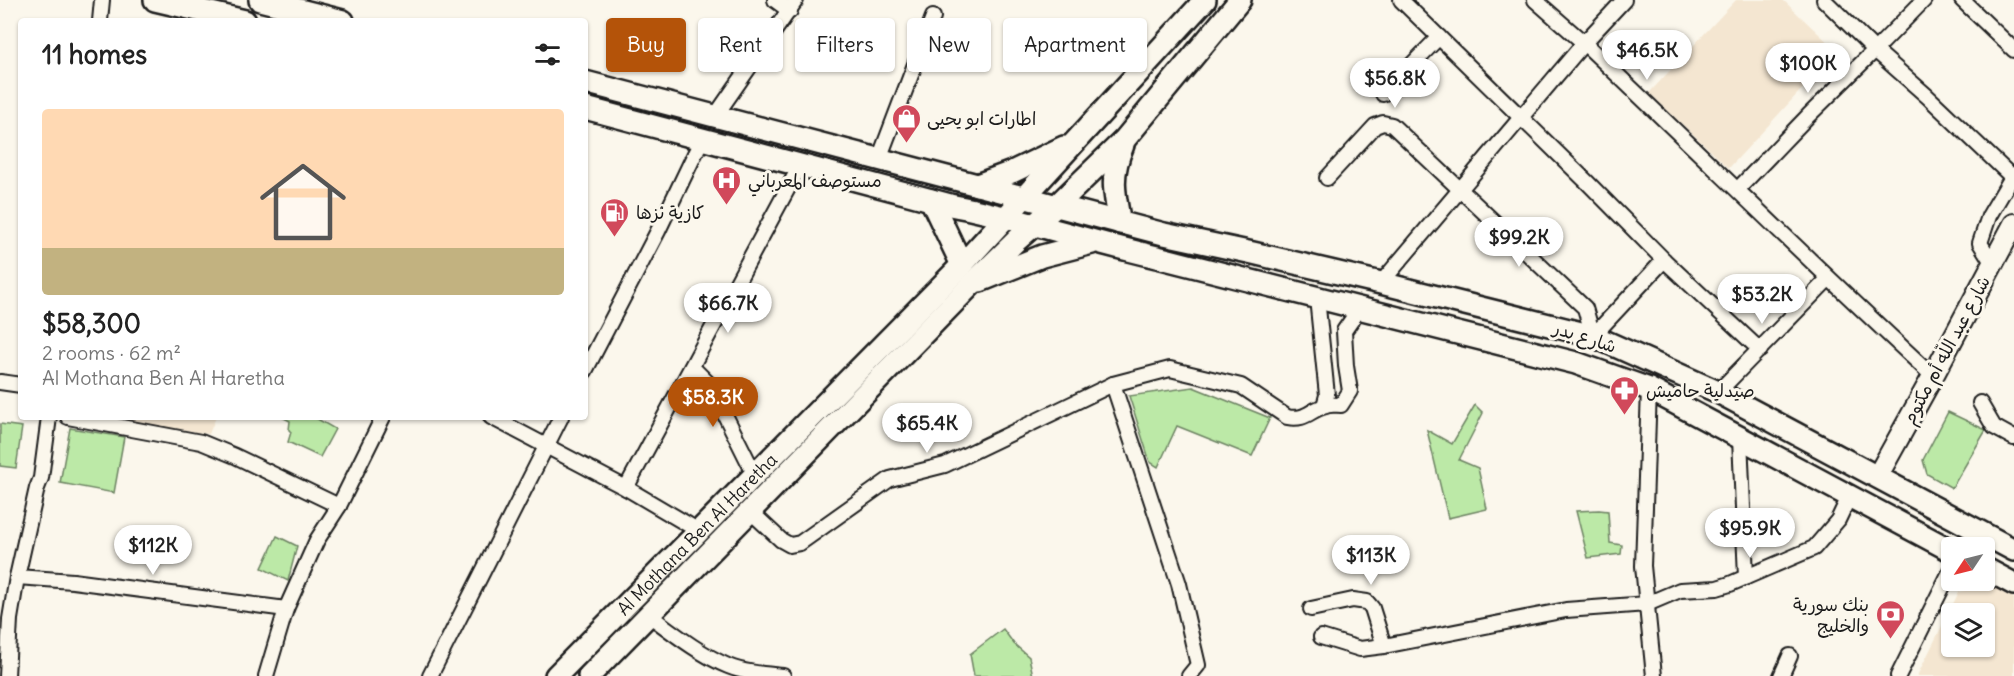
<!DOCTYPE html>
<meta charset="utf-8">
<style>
body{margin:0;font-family:Delius,"Playpen Sans Arabic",sans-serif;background:#f2f2f2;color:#222;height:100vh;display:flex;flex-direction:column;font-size:22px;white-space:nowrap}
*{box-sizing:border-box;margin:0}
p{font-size:20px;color:#767676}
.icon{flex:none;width:33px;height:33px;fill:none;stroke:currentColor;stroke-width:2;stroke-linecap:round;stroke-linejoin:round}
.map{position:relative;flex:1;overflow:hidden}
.panel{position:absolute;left:18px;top:18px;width:570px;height:402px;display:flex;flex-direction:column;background:#fff;border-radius:6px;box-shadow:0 2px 4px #0004}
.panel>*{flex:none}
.top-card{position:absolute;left:606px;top:18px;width:570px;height:54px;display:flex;gap:12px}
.needle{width:39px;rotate:235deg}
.controls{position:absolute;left:1941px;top:537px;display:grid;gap:12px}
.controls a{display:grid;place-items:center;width:54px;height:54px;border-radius:6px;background:#fff;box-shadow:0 2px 4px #0004;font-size:30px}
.price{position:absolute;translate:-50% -51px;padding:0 14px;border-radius:21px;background:#fff;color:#222;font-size:20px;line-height:39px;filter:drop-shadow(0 2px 3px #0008)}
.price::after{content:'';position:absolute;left:50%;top:36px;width:18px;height:14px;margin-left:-9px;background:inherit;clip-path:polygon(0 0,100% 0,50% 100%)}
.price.on{background:#b45309;color:#fff}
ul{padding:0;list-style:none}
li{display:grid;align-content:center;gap:12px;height:318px;padding:0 24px}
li+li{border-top:2px solid #e0e0e0}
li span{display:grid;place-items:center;height:186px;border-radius:6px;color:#555}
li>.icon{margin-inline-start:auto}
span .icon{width:108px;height:108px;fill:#fffc;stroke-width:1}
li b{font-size:26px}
h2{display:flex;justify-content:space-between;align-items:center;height:72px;padding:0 24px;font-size:26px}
.pill{padding:0 21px;border-radius:6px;background:#fff;box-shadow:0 2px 4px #0004;font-size:21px;line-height:54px}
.pill.on{background:#b45309;color:#fff}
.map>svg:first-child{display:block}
</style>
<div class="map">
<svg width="2014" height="676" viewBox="0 0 2014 676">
<rect width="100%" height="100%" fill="#fbf7ec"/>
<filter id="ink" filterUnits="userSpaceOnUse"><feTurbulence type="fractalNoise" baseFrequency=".0167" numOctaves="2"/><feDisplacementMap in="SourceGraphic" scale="12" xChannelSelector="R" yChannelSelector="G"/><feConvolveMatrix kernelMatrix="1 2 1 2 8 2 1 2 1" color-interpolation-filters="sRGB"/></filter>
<g filter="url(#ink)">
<!-- built -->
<g fill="#f4e6d1" fill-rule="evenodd">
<polygon points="1736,0 1783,0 1837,51 1729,168 1649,93"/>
<polygon points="105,417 216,417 209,434"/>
<path d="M1978,587H1994L2014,598V676H1917L1959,592ZM1952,614H1984V646H1952Z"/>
</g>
<!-- green -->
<g fill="#bce9a7" stroke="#6c8262" stroke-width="1.5">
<polygon points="1193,387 1270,418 1252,456 1177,426 1158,467 1150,462 1129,396"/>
<polygon points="1475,405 1483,413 1459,460 1478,468 1487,509 1448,518 1427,430 1452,444"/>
<polygon points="1948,412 1986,430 1952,488 1927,474 1923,460"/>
<polygon points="282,417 314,417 335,429 320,457 288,442 291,432 289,430 290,421"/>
<polygon points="0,424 22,427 16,468 0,466"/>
<polygon points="70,428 124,437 114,493 60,483"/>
<polygon points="1599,510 1608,511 1610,543 1622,545 1621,554 1588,558 1576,511"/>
<polygon points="277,536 297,546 288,581 262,568"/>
<polygon points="1003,629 1014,644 1029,657 1033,676 974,676 970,654"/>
</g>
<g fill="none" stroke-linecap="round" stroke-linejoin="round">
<defs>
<g id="street">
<polyline points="775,0 790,11"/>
<polyline points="1401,0 1588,183 1664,260 1760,350"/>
<polyline points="1535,0 1584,43 1624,0"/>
<polyline points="1924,0 1875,50 1927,96 2012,177 2014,174"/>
<polyline points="1962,0 2014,50"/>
<polyline points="100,21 102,0"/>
<polyline points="1383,94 1439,37"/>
<polyline points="716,115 796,0"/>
<polyline points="879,159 933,17"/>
<polyline points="1327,178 1375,126 1383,123 1392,125 1585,308 1593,336 1664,260"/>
<polyline points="1738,189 1809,115 1875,50 1824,0"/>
<polyline points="1993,264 1980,243 1989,216 2012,177"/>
<path d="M1381,283L1584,43C1701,154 1815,267 1933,376"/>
<polyline points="1317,298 1327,395 1324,406"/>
<polyline points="692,367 710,385 755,475"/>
<polyline points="585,371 658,231 702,139"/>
<polyline points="0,382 21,385"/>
<polyline points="1649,389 1643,566 1654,676"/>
<polyline points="1718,392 1828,279"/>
<polyline points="1980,403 1994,427 2014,438"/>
<polyline points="68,417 201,442 235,456 339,506"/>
<polyline points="491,417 626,488 699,531"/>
<polyline points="1740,438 1746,577"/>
<polyline points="626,488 801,164"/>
<polyline points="750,511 781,540 790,545 800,543 890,479 945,465 1113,384"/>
<polyline points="17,577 73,581 286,609"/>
<polyline points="1311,609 1353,600 1367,602 1372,608 1384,646"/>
<path d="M649,615C672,632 701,655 728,666C745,673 764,674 783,676"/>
<polyline points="1321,637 1360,649 1384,646 1566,610 1647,604 1680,590 1717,588 1730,584 1814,548 1838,520 1849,497"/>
<polyline points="7,676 10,619 17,577 37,488 41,478 49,417"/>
<polyline points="266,676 286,609 317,540 339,506 383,417"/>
<polyline points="430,676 561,417"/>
<path d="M1189,676L1198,665L1179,584L1113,384L1170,369L1241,386L1287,417C1307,421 1310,409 1326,406C1330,404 1336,405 1341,405L1350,391L1346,366L1344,331L1360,308"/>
<polyline points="1781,676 1790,656"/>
<polyline points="1898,676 1952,568"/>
</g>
<polyline id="secondary" points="1877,477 1933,376 2014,224"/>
<g id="primary">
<polyline points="155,0 245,21"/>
<polyline points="260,0 343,21"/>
<polyline points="585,82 1164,234 1253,253 1381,283 1593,336 1718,392 2014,550"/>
<path d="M585,108L950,205C1020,218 1087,241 1157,257L1576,363L1649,389L1952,551"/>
<polyline points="977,185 1012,172 1064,147"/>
<polyline points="931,200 962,265"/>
<path d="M1120,223C1114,192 1110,175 1123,145"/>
<polyline points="980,281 1042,256 1092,243"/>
<polyline points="1984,568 2014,584"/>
<path id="s1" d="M556,676L962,265L1205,0"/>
<polyline points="589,676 971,285 1017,240 1056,206 1125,139 1240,0"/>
</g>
</defs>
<!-- street casing -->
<use href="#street" stroke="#1c1c1c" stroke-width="18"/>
<!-- secondary casing -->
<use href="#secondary" stroke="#1c1c1c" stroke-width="24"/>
<!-- primary casing -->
<use href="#primary" stroke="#1c1c1c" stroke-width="26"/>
<!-- street -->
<use href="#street" stroke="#fbf7ec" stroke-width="14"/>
<!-- secondary -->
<use href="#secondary" stroke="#fbf7ec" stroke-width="20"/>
<!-- primary -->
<use href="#primary" stroke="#fbf7ec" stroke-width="21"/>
</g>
</g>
<!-- icons -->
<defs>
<symbol id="shop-pin" viewBox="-11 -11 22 30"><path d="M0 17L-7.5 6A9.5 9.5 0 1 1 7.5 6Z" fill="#d1495b" stroke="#fbf7ec"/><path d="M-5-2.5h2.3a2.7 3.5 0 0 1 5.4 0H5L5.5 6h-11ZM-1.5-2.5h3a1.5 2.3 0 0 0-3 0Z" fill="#fff"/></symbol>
<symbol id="hospital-pin" viewBox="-11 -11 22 30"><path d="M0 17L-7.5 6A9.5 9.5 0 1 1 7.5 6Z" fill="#d1495b" stroke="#fbf7ec"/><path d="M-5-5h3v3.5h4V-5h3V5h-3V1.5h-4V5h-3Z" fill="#fff"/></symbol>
<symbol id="fuel-pin" viewBox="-11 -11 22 30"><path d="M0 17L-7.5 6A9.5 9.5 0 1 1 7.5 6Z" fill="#d1495b" stroke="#fbf7ec"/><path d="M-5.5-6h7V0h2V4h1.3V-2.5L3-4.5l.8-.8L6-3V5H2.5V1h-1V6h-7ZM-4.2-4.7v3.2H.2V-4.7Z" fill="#fff"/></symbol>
<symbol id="pharmacy-pin" viewBox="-11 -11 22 30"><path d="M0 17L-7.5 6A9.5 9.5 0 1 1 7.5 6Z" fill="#d1495b" stroke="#fbf7ec"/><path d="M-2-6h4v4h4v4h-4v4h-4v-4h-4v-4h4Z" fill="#fff"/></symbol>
<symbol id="bank-pin" viewBox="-11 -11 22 30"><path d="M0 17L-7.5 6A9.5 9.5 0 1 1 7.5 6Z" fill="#d1495b" stroke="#fbf7ec"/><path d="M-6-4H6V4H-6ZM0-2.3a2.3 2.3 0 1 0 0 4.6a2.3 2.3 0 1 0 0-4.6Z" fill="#fff"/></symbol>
</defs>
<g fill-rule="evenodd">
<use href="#shop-pin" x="890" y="102" width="33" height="45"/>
<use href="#hospital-pin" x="710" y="164" width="33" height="45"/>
<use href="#fuel-pin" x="598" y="196" width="33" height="45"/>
<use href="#pharmacy-pin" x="1608" y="374" width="33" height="45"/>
<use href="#bank-pin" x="1874" y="598" width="33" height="45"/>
</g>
<g text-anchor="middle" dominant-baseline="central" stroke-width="6" stroke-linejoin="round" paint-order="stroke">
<!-- poi labels -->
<g font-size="18" fill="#1c1c1c" stroke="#fbf7ec" text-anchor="start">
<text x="927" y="118">اطارات ابو يحيى</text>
<text x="748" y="180">مستوصف المعرباني</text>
<text x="636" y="212">كازية نزها</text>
<text x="1646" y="390">صيدلية حاميش</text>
<text x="1869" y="604" text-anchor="end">بنك سورية<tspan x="1869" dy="21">والخليج</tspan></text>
</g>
<!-- street labels -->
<g font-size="18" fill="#1c1c1c" stroke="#fbf7ec">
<text transform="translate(1585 337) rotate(18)">شارع بدر</text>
<text transform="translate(1946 350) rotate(-62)">شارع عبد اللّه أم مكتوم</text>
<text stroke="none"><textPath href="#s1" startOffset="200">Al Mothana Ben Al Haretha</textPath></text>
</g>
</g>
</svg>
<div class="controls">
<a><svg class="needle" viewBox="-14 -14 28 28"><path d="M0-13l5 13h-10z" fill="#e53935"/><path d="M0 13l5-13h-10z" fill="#767676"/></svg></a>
<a><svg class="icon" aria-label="layers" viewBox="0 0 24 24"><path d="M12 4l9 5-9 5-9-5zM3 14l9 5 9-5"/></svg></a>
</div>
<b class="price" style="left:1647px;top:81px">$46.5K</b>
<b class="price" style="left:1808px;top:94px">$100K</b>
<b class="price" style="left:1395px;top:109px">$56.8K</b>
<b class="price" style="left:1519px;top:268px">$99.2K</b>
<b class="price" style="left:1762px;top:325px">$53.2K</b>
<b class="price" style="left:728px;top:334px">$66.7K</b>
<b class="price on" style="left:713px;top:428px">$58.3K</b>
<b class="price" style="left:927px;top:454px">$65.4K</b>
<b class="price" style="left:1750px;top:559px">$95.9K</b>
<b class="price" style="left:153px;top:576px">$112K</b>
<b class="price" style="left:1371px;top:586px">$113K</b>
<div class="top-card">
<a class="pill on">Buy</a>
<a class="pill">Rent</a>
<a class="pill">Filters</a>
<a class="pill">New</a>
<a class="pill">Apartment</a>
</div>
<section class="panel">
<h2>11 homes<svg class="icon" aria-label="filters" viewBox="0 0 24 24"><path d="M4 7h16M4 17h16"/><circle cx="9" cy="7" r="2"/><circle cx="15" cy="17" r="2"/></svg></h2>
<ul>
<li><span style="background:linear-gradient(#ffd9b3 75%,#c2b280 0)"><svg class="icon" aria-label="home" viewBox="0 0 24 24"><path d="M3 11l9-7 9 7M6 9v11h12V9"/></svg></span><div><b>$58,300</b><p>2 rooms · 62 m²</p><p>Al Mothana Ben Al Haretha</p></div></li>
</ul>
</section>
</div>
